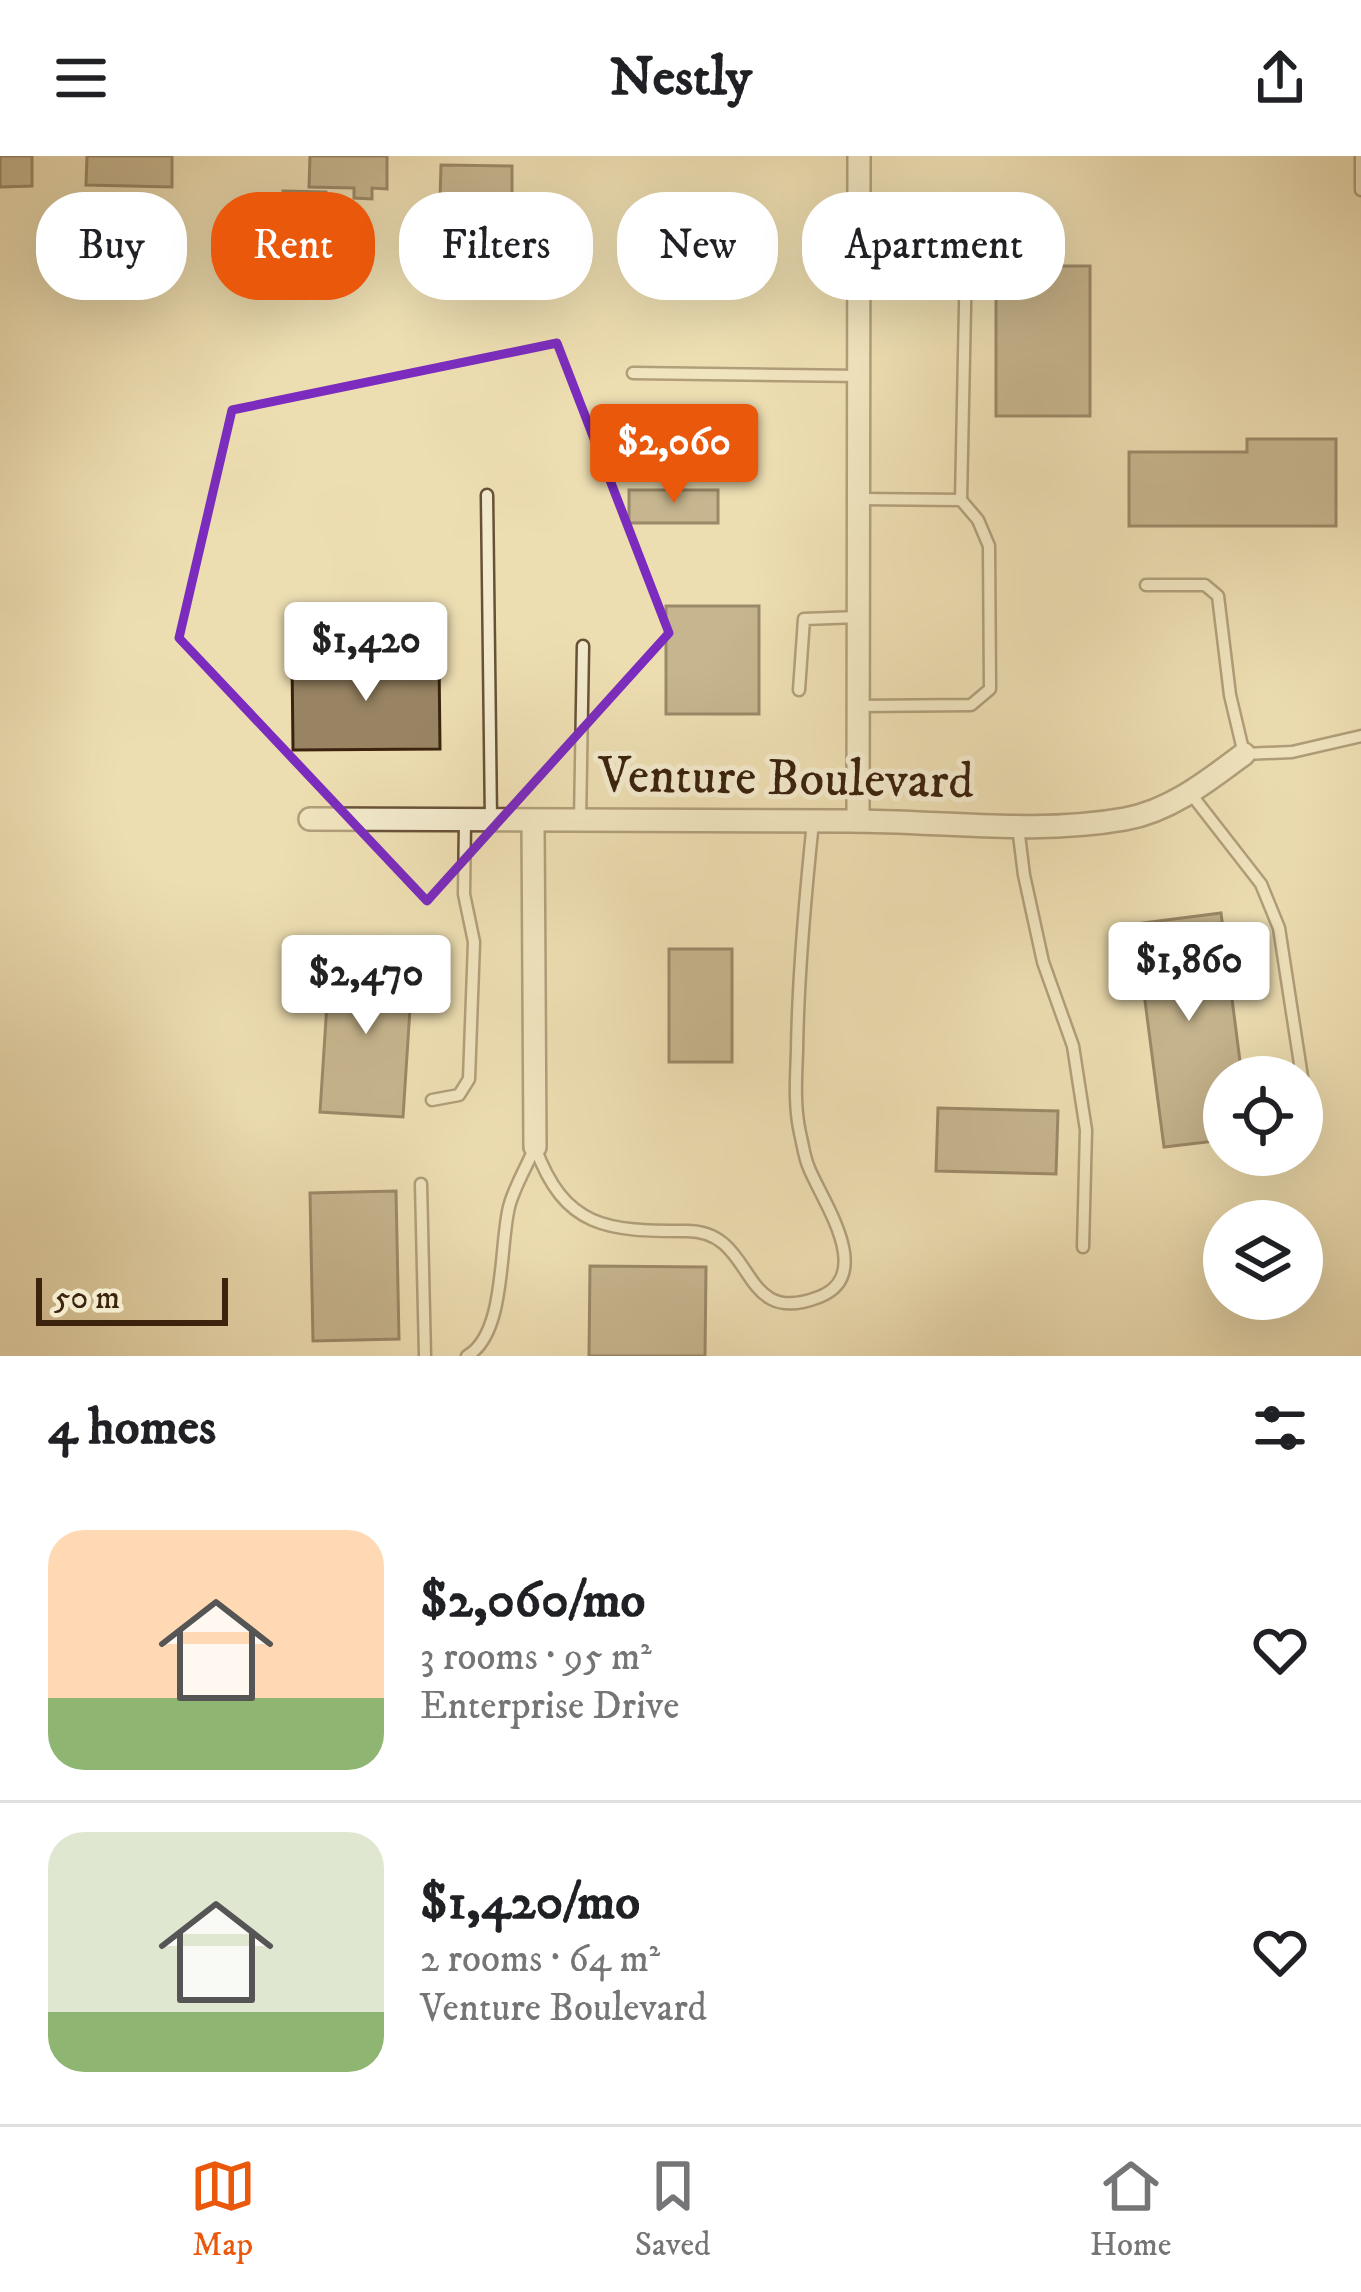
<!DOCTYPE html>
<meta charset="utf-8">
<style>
body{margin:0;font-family:"IM FELL DW Pica",serif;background:#f6f6f6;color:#202124;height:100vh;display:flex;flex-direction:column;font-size:45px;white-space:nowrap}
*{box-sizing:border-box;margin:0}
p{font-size:39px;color:#757577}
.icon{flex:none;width:66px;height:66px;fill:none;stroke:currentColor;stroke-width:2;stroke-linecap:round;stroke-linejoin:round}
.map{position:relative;height:1200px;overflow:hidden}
.side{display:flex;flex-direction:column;background:#fff;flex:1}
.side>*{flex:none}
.hud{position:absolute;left:36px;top:36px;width:1290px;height:108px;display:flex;gap:24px}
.controls{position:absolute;left:1203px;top:900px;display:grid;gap:24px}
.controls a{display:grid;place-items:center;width:120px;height:120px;border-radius:50%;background:#fff;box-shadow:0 12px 48px #0002;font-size:60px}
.scale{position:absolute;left:36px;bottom:30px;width:192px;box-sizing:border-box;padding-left:12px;border:6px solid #3b230e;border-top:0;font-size:33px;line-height:42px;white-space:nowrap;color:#3b230e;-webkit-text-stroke:9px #f3eacd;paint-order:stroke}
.price{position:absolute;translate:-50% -102px;padding:0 27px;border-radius:12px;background:#fff;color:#222;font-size:39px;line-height:78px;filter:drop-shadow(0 3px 6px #0008)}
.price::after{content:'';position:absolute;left:50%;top:72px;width:36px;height:27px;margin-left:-18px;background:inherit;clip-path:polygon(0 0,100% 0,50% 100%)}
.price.active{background:#ea580c;color:#fff}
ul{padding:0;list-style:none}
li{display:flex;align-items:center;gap:36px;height:300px;padding:0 48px}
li+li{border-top:3px solid #e0e0e0}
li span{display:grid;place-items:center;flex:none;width:336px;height:240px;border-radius:36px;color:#555}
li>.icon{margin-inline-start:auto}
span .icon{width:144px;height:144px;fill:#fffc;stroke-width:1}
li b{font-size:51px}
h2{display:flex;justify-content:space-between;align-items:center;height:144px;padding:0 48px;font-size:51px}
.chip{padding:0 42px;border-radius:48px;background:#fff;box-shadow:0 12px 48px #0002;font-size:42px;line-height:108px}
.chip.active{background:#ea580c;color:#fff}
header{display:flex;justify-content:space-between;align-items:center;height:156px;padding:0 48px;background:#fff;font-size:54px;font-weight:700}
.tabs{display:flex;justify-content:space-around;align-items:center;height:168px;border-top:3px solid #e0e0e0;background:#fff;font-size:33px;color:#757577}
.tabs a{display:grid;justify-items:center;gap:6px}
.tabs .active{color:#ea580c}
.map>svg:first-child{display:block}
</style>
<header><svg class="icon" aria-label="menu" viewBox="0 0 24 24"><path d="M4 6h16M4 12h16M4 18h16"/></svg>Nestly<svg class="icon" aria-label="share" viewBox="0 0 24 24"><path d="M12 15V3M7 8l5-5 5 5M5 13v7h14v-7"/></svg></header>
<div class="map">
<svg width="1361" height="1200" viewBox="0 0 1361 1200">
<rect width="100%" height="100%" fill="#eddeb2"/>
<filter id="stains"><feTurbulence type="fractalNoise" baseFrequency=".00167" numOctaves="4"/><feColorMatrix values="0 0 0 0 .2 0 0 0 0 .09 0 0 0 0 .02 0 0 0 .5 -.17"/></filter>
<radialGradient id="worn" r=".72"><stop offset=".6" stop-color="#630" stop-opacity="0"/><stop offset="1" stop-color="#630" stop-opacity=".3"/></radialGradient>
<!-- building -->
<g fill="#988463" stroke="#3b230e" stroke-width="3">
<polygon points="0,0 32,0 32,30 0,31"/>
<polygon points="87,0 172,0 172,31 86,29"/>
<polygon points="310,0 387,0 387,33 372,32 372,43 354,42 354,32 309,31"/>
<polygon points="441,9 512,10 512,41 500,41 500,60 468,59 469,43 440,43"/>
<polygon points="283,35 326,36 326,69 282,69"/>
<rect x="996" y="110" width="94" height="150"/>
<polygon points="1247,283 1336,283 1336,370 1129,370 1129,296 1247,296"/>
<rect x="629" y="334" width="89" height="33"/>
<rect x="666" y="450" width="93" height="108"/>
<polygon points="439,503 440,593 293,594 292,504"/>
<polygon points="1221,757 1242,921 1224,921 1224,984 1164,991 1135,768"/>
<rect x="669" y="793" width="63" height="113"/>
<polygon points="330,801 413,806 403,961 320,956"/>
<polygon points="938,952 1058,955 1056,1018 936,1015"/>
<polygon points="396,1035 399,1183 313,1185 310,1037"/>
<polygon points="590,1110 706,1111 705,1200 589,1200"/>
</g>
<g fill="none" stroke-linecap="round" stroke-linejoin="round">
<defs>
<g id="service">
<polyline points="1361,0 1361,34"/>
<polyline points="633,217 860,220"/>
<polyline points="487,339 491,665"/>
<polyline points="961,344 966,102"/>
<polyline points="1146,429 1205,429 1218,440 1230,539 1244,598 1292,596 1361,580"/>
<polyline points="799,534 804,463 859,461"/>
<polyline points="858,550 971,549 990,533 989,390 978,364 961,344 859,343"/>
<polyline points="1191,638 1261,728 1279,772 1302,921"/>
<polyline points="580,666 583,490"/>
<polyline points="1018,671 1024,719 1043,806 1073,890 1086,974 1083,1091"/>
<polyline points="432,944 459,939 469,923 474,786 464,738 465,665"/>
<path d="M535,991C565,1073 607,1075 687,1075C758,1075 737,1173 819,1141C876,1119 822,1045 809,1012C804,1001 803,989 800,977C794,950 796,922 797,895C798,818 805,742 813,666"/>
<polyline points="421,1028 425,1200"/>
<path d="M467,1200C506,1178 499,1092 509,1051C514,1031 527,1010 535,991"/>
</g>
<g id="minor">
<path d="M310,663C490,665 670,665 850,665C941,665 1035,679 1125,663C1170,655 1208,625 1244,598"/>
<polyline points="858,665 859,0"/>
<polyline points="533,666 535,991"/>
</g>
</defs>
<!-- service casing -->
<use href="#service" stroke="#685237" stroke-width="15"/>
<!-- minor casing -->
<use href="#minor" stroke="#685237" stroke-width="26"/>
<!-- service -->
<use href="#service" stroke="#f3eacd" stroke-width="10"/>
<!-- minor -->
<use href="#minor" stroke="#f3eacd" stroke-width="21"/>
</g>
<!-- marked area -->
<path d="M0 0H1361V1200H0ZM557,187L669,477L427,745L179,482L232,254Z" fill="#eddeb2" fill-opacity=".55" fill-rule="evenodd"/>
<path fill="none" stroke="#7b2cbf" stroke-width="9" stroke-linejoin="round" d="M557,187L669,477L427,745L179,482L232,254Z"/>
<g text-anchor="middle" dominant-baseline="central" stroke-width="10" stroke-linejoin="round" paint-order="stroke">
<!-- street labels -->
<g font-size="51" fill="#3b230e" stroke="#f3eacd">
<text transform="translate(786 623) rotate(1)">Venture Boulevard</text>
</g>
</g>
<rect width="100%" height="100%" filter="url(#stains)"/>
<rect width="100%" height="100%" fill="url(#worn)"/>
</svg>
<div class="controls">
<a><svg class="icon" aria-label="locate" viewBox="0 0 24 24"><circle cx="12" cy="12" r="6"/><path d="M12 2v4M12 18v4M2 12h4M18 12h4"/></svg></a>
<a><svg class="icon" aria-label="layers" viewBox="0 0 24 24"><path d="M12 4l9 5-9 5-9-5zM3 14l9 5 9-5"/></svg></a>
</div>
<div class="scale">50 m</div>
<b class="price active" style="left:674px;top:350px">$2,060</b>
<b class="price" style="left:366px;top:548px">$1,420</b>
<b class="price" style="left:1189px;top:868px">$1,860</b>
<b class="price" style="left:366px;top:881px">$2,470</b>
<div class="hud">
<a class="chip">Buy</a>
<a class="chip active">Rent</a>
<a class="chip">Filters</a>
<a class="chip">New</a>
<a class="chip">Apartment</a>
</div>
</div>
<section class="side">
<h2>4 homes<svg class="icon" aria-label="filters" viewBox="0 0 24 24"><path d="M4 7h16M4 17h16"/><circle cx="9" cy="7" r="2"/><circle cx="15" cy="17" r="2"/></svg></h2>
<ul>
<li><span style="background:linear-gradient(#ffd9b3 70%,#8fb573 0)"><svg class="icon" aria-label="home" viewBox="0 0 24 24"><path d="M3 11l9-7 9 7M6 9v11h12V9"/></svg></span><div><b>$2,060/mo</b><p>3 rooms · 95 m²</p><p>Enterprise Drive</p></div><svg class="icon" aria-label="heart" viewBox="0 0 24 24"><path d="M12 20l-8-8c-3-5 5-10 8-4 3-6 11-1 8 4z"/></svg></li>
<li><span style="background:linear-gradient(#dfe7d0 75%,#8fb573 0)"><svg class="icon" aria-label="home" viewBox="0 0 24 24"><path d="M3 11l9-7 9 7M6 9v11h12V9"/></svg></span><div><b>$1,420/mo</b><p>2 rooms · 64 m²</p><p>Venture Boulevard</p></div><svg class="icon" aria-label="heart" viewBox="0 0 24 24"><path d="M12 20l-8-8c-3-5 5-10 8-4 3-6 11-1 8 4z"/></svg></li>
</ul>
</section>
<nav class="tabs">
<a class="active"><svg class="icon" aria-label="map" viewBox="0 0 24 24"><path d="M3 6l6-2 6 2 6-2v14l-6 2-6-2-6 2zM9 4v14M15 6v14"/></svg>Map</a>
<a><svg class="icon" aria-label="saved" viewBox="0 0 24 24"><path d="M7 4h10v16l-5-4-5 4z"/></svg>Saved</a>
<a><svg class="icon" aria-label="home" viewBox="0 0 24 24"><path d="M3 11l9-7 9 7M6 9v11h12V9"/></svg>Home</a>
</nav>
